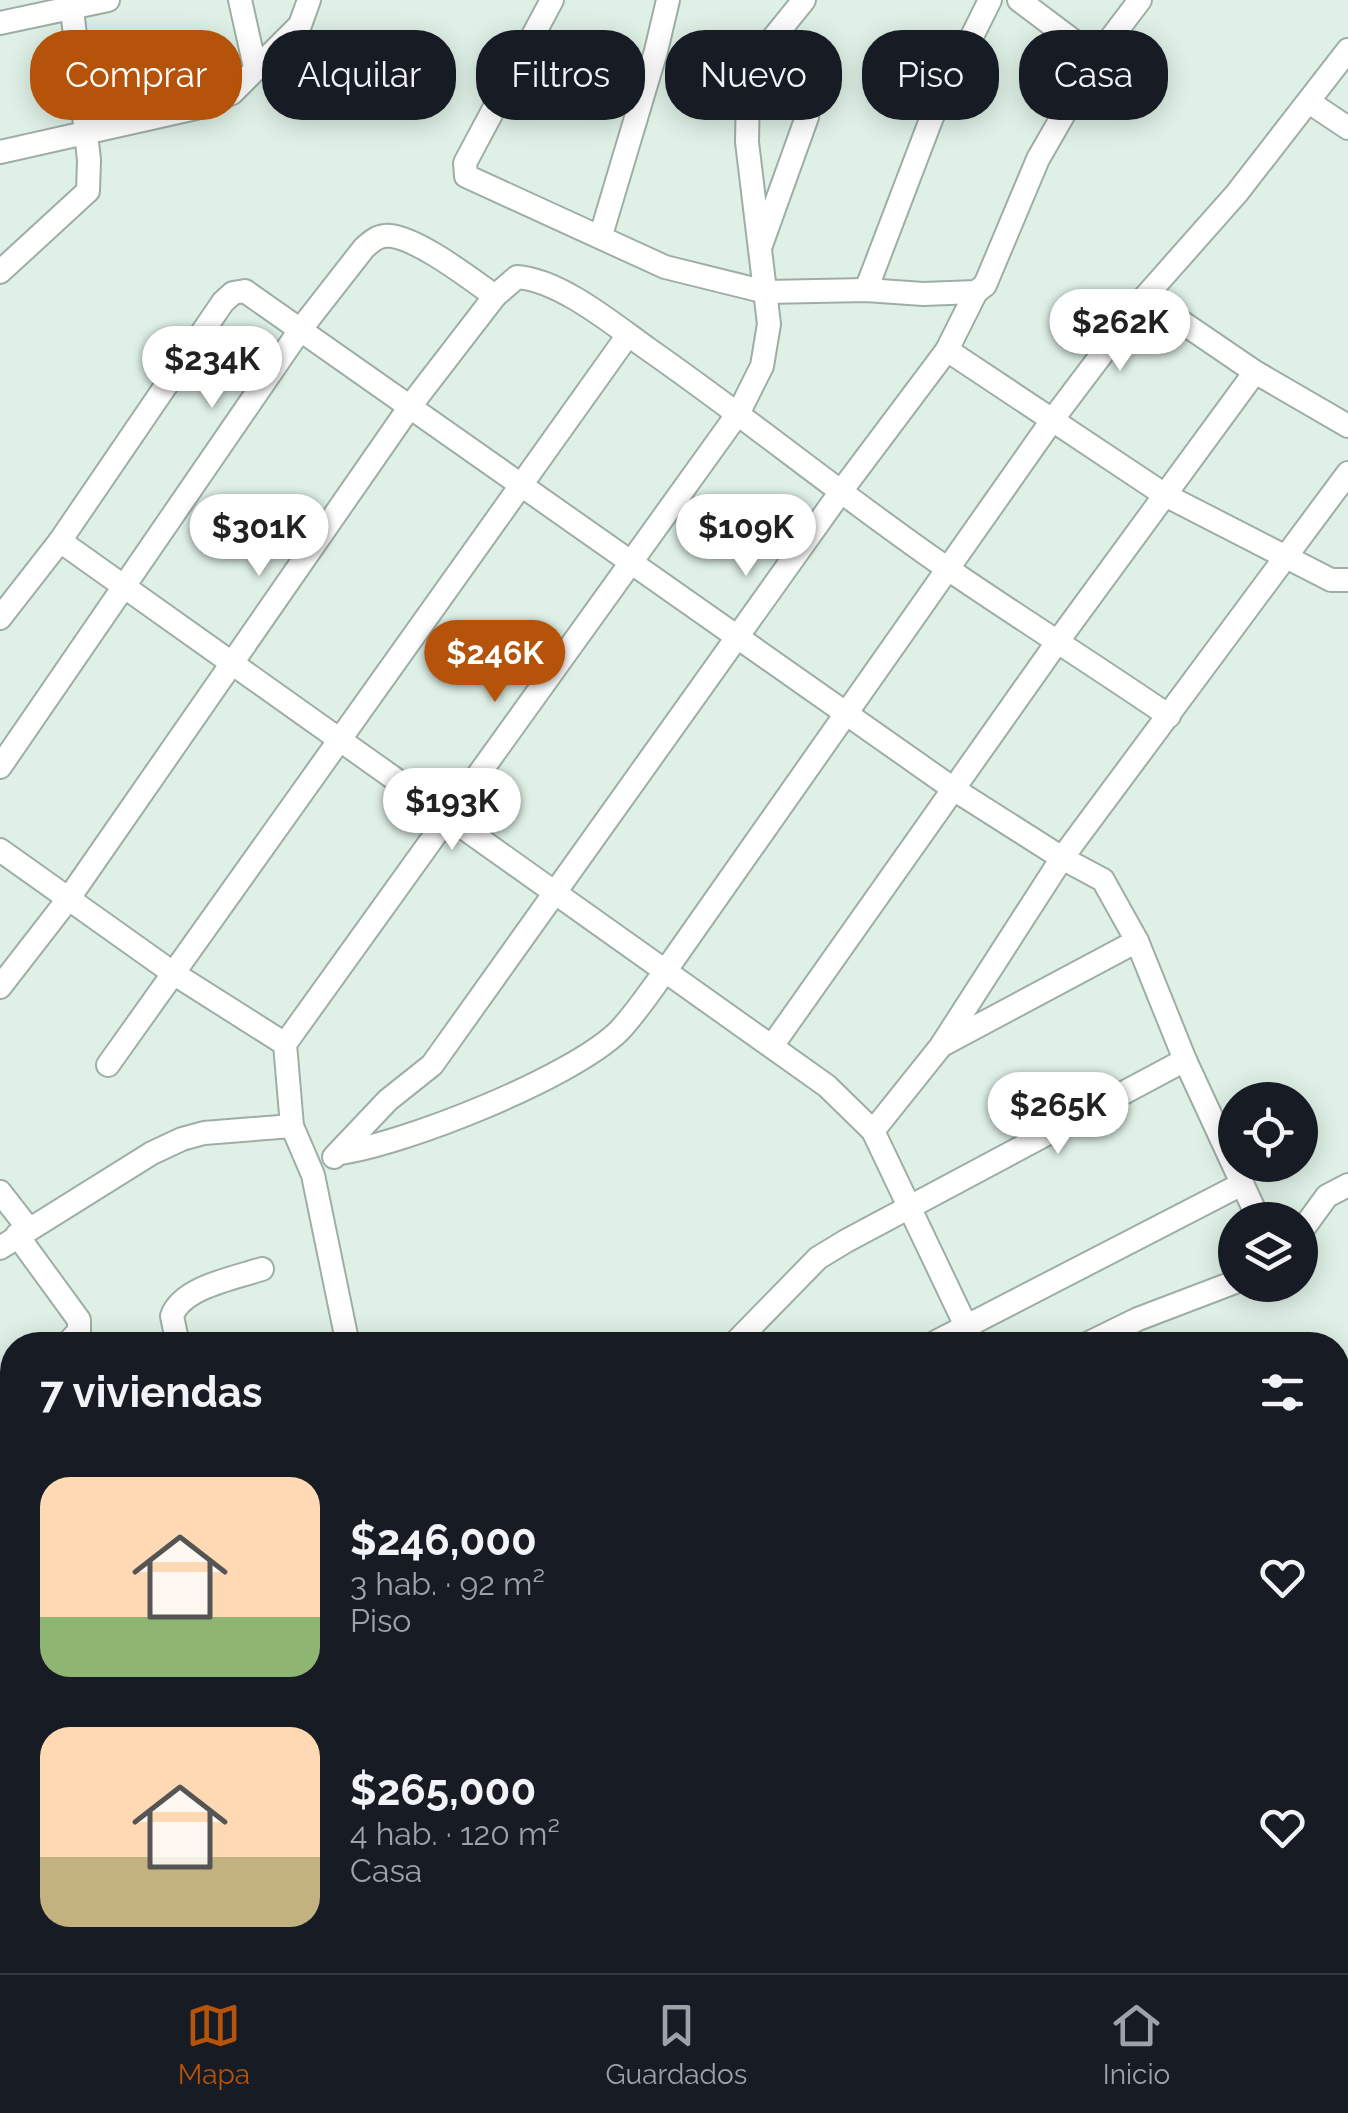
<!DOCTYPE html>
<html lang="es">
<meta charset="utf-8">
<style>
body{margin:0;font-family:Raleway,sans-serif;background:#20242c;color:#f1f3f6;height:100vh;display:flex;flex-direction:column;font-size:38px;white-space:nowrap}
*{box-sizing:border-box;margin:0}
p{font-size:32px;color:#9ea1a6}
.icon{flex:none;width:55px;height:55px;fill:none;stroke:currentColor;stroke-width:2;stroke-linecap:round;stroke-linejoin:round}
.map{position:relative;flex:1;overflow:hidden}
.side{position:absolute;left:0px;top:1332px;width:1350px;height:642px;display:flex;flex-direction:column;background:#171b24;border-radius:40px 40px 0 0;box-shadow:0 5px 25px #0003}
.side>*{flex:none}
.hud{position:absolute;left:30px;top:30px;width:1290px;height:90px;display:flex;gap:20px}
.controls{position:absolute;left:1218px;top:1082px;display:grid;gap:20px}
.controls a{display:grid;place-items:center;width:100px;height:100px;border-radius:50%;background:#171b24;box-shadow:0 5px 25px #0003;font-size:50px}
.price{position:absolute;translate:-50% -85px;padding:0 22px;border-radius:35px;background:#fff;color:#222;font-size:32px;line-height:65px;filter:drop-shadow(0 2px 5px #0008)}
.price::after{content:'';position:absolute;left:50%;top:60px;width:30px;height:22px;margin-left:-15px;background:inherit;clip-path:polygon(0 0,100% 0,50% 100%)}
.price.selected{background:#b45309;color:#fff}
ul{padding:0;list-style:none}
li{display:flex;align-items:center;gap:30px;height:250px;padding:0 40px}
li span{display:grid;place-items:center;flex:none;width:280px;height:200px;border-radius:30px;color:#555}
li>.icon{margin-inline-start:auto}
span .icon{width:120px;height:120px;fill:#fffc;stroke-width:1}
li b{font-size:42px}
h2{display:flex;justify-content:space-between;align-items:center;height:120px;padding:0 40px;font-size:42px}
.pill{padding:0 35px;border-radius:40px;background:#171b24;box-shadow:0 5px 25px #0003;font-size:35px;line-height:90px}
.pill.selected{background:#b45309;color:#fff}
.tab-bar{display:flex;justify-content:space-around;align-items:center;height:140px;border-top:2px solid #363941;background:#171b24;font-size:28px;color:#9ea1a6}
.tab-bar a{display:grid;justify-items:center;gap:5px}
.tab-bar .selected{color:#b45309}
.map>svg:first-child{display:block}
</style>
<div class="map">
<svg width="1348" height="1973" viewBox="0 0 1348 1973">
<rect width="100%" height="100%" fill="#dff1e7"/>
<g fill="none" stroke-linecap="round" stroke-linejoin="round">
<defs>
<g id="minor">
<polyline points="240,0 255,67"/>
<polyline points="552,0 465,163 466,176 665,267 766,292 866,290 923,294 976,292 985,285 1038,159 1096,58 1019,0"/>
<polyline points="0,23 108,0"/>
<polyline points="1096,58 1140,0"/>
<polyline points="1309,102 1348,128"/>
<polyline points="0,152 196,108 232,93 300,25 309,0"/>
<polyline points="601,235 656,51 668,0"/>
<polyline points="761,245 807,117"/>
<polyline points="0,272 88,191 89,160 72,9"/>
<polyline points="866,290 932,117 990,0"/>
<polyline points="1145,297 1255,372 1348,426"/>
<polyline points="947,350 1165,495 1331,580 1348,580"/>
<polyline points="60,541 827,1086 873,1131 975,1345"/>
<polyline points="0,618 60,541 223,302 233,293 245,291 955,790 1062,858 1103,880 1137,941 1185,1060 1259,1220"/>
<path d="M0,767L300,330L364,248C372,241 379,234 392,236C422,241 469,278 495,296"/>
<polyline points="0,850 173,973 285,1044"/>
<path d="M0,987L69,898L411,405L495,296L517,277C560,280 613,324 648,349C750,420 846,499 948,569C1021,619 1096,666 1169,716"/>
<polyline points="944,1044 1137,941"/>
<polyline points="772,1046 1058,641 1255,372"/>
<polyline points="108,1065 628,335"/>
<polyline points="873,1131 941,1046 1062,858 1348,473"/>
<path d="M339,1153C405,1144 571,1078 619,1031C636,1013 651,990 666,970L1053,419L1145,297L1237,193L1348,50"/>
<polyline points="334,1157 388,1100 432,1065 842,490 947,350 976,292"/>
<polyline points="0,1192 28,1228"/>
<polyline points="1300,1233 1327,1196 1348,1185"/>
<polyline points="17,1235 79,1320 79,1331 66,1345"/>
<polyline points="0,1248 152,1153 182,1139 204,1133 292,1126"/>
<path d="M178,1345L172,1316C182,1287 235,1278 262,1269"/>
<polyline points="348,1345 313,1175 292,1126 285,1044 739,412 762,366 769,324 747,142 748,88 762,52 804,0"/>
<polyline points="733,1345 818,1258 846,1241 1185,1060"/>
<polyline points="930,1345 1242,1184"/>
<polyline points="1085,1345 1138,1319 1235,1282"/>
<polyline points="0,1401 12,1396"/>
<polyline points="1338,1403 1348,1398"/>
<polyline points="1338,1455 1348,1476"/>
<polyline points="1338,1530 1348,1525"/>
<polyline points="0,1579 12,1567"/>
<polyline points="1338,1678 1348,1672"/>
<polyline points="1338,1859 1348,1856"/>
<polyline points="705,1962 714,1973"/>
<polyline points="1300,1962 1306,1973"/>
<polyline points="312,1973 322,1962"/>
<polyline points="762,1973 784,1962"/>
<polyline points="1113,1973 1131,1962"/>
</g>
</defs>
<!-- minor casing -->
<use href="#minor" stroke="#9eaea5" stroke-width="26"/>
<!-- minor -->
<use href="#minor" stroke="#fff" stroke-width="22"/>
</g>
</svg>
<div class="controls">
<a><svg class="icon" aria-label="locate" viewBox="0 0 24 24"><circle cx="12" cy="12" r="6"/><path d="M12 2v4M12 18v4M2 12h4M18 12h4"/></svg></a>
<a><svg class="icon" aria-label="layers" viewBox="0 0 24 24"><path d="M12 4l9 5-9 5-9-5zM3 14l9 5 9-5"/></svg></a>
</div>
<b class="price" style="left:1120px;top:374px">$262K</b>
<b class="price" style="left:212px;top:411px">$234K</b>
<b class="price" style="left:259px;top:579px">$301K</b>
<b class="price" style="left:746px;top:579px">$109K</b>
<b class="price selected" style="left:495px;top:705px">$246K</b>
<b class="price" style="left:452px;top:853px">$193K</b>
<b class="price" style="left:1058px;top:1157px">$265K</b>
<div class="hud">
<a class="pill selected">Comprar</a>
<a class="pill">Alquilar</a>
<a class="pill">Filtros</a>
<a class="pill">Nuevo</a>
<a class="pill">Piso</a>
<a class="pill">Casa</a>
</div>
<section class="side">
<h2>7 viviendas<svg class="icon" aria-label="filters" viewBox="0 0 24 24"><path d="M4 7h16M4 17h16"/><circle cx="9" cy="7" r="2"/><circle cx="15" cy="17" r="2"/></svg></h2>
<ul>
<li><span style="background:linear-gradient(#ffd9b3 70%,#8fb573 0)"><svg class="icon" aria-label="home" viewBox="0 0 24 24"><path d="M3 11l9-7 9 7M6 9v11h12V9"/></svg></span><div><b>$246,000</b><p>3 hab. · 92 m²</p><p>Piso</p></div><svg class="icon" aria-label="heart" viewBox="0 0 24 24"><path d="M12 20l-8-8c-3-5 5-10 8-4 3-6 11-1 8 4z"/></svg></li>
<li><span style="background:linear-gradient(#ffd9b3 65%,#c2b280 0)"><svg class="icon" aria-label="home" viewBox="0 0 24 24"><path d="M3 11l9-7 9 7M6 9v11h12V9"/></svg></span><div><b>$265,000</b><p>4 hab. · 120 m²</p><p>Casa</p></div><svg class="icon" aria-label="heart" viewBox="0 0 24 24"><path d="M12 20l-8-8c-3-5 5-10 8-4 3-6 11-1 8 4z"/></svg></li>
</ul>
</section>
</div>
<nav class="tab-bar">
<a class="selected"><svg class="icon" aria-label="map" viewBox="0 0 24 24"><path d="M3 6l6-2 6 2 6-2v14l-6 2-6-2-6 2zM9 4v14M15 6v14"/></svg>Mapa</a>
<a><svg class="icon" aria-label="saved" viewBox="0 0 24 24"><path d="M7 4h10v16l-5-4-5 4z"/></svg>Guardados</a>
<a><svg class="icon" aria-label="home" viewBox="0 0 24 24"><path d="M3 11l9-7 9 7M6 9v11h12V9"/></svg>Inicio</a>
</nav>
